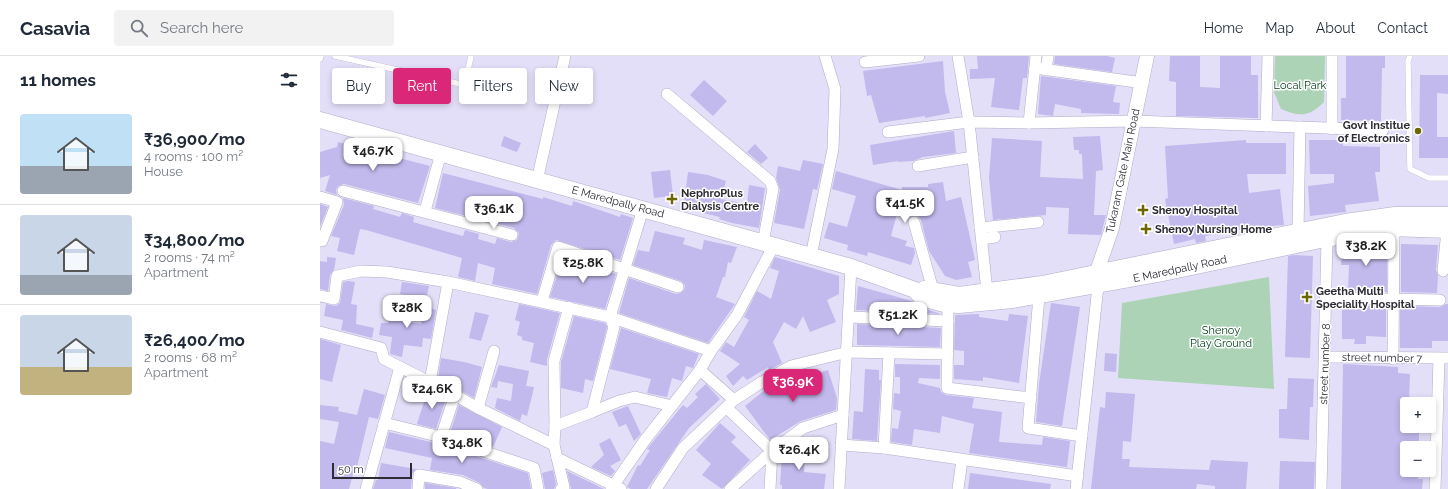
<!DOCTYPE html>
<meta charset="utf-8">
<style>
body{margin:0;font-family:Raleway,sans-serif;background:#f2f2f3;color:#1f2937;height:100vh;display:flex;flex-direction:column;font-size:15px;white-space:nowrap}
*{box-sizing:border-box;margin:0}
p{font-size:13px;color:#747a83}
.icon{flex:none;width:22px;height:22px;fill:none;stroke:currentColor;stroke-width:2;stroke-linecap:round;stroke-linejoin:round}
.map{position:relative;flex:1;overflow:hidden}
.drawer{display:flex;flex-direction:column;background:#fff;width:320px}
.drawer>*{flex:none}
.top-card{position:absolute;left:12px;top:12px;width:380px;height:36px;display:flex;gap:8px}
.fabs{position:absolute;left:1080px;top:341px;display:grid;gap:8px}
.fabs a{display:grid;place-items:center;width:36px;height:36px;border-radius:4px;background:#fff;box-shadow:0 2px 6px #0003;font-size:20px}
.scale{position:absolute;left:12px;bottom:10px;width:80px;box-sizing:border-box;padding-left:4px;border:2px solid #2d2b35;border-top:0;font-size:11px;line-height:14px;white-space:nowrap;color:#2d2b35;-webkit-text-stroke:3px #fff;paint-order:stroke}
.price{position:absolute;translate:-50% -34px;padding:0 9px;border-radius:8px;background:#fff;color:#222;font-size:13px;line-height:26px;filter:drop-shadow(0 1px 2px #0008)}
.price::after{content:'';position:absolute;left:50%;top:24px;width:12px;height:9px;margin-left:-6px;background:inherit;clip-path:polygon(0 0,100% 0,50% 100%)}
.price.active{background:#db2777;color:#fff}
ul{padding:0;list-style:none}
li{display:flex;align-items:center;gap:12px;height:100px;padding:0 20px}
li+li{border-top:1px solid #e0e1e3}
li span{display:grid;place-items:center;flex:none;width:112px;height:80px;border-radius:4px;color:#555}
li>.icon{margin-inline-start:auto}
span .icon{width:48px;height:48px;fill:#fffc;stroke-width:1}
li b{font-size:17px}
h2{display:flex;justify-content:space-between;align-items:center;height:48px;padding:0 20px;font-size:17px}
.tag{padding:0 14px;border-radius:4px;background:#fff;box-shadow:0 2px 6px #0003;font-size:14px;line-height:36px}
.tag.active{background:#db2777;color:#fff}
header{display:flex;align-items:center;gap:24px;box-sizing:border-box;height:56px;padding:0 20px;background:#fff;border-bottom:1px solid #e0e1e3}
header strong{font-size:19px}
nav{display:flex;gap:22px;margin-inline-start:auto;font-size:14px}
.search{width:280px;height:36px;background:#f2f2f3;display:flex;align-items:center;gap:10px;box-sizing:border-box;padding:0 14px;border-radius:4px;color:#747a83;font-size:15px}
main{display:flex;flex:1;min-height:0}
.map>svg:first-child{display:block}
</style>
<header>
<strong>Casavia</strong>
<div class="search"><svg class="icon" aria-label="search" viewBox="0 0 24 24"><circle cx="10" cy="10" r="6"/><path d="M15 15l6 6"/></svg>Search here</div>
<nav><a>Home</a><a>Map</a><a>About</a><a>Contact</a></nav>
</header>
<main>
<section class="drawer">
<h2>11 homes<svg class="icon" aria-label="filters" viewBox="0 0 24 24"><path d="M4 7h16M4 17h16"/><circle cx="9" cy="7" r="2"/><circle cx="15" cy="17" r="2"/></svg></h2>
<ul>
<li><span style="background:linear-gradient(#bfe0f5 65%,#9aa5b1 0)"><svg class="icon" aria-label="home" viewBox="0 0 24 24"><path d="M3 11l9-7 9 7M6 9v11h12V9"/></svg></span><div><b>₹36,900/mo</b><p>4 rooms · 100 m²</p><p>House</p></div></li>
<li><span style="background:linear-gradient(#c9d6e8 75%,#9aa5b1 0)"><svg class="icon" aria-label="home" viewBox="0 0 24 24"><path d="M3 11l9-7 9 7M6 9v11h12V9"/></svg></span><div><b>₹34,800/mo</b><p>2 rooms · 74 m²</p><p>Apartment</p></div></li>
<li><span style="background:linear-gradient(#c9d6e8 65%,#c2b280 0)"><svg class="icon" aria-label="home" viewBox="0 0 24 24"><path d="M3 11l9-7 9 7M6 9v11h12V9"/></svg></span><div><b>₹26,400/mo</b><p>2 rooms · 68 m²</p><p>Apartment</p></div></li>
</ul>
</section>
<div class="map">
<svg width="1128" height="433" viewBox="0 0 1128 433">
<rect width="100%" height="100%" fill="#e3dff9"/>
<!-- green -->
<g fill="#add3b6">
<path d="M955,0H1005L1004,46C989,61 980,61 961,53L954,36Z"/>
<polygon points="949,221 954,333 798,322 802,247"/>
</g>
<!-- building -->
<g fill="#c2b9ec">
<polygon points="657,0 709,0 707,22 703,22 699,54 671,51 675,22 650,23 650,13 658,13"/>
<polygon points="735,0 787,0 795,2 792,16 734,8"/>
<polygon points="850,0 880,0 880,31 900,32 900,0 931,0 931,19 938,19 938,62 856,60 856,26 849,25"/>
<polygon points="1026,0 1065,0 1065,12 1062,12 1061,65 1021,64 1021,42 1026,42"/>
<polygon points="623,5 625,36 630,57 605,62 605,60 559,67 551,39 547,40 543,15"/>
<polygon points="1100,19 1128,19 1128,38 1117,37 1117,81 1128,81 1128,102 1099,102"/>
<polygon points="721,20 796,30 793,46 800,47 799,58 761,57 761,53 735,48 733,60 718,58"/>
<polygon points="384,24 407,45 393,60 370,39"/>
<polygon points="634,75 636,97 603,101 593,105 578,106 578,105 553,109 550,89"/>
<polygon points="184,80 201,87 197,96 181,90"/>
<polygon points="780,80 783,114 776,115 774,159 786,159 781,179 748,178 749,152 726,151 726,159 673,164 669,122 672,82 722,85 720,121 763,123 762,98 759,98 759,94 754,94 753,81"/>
<polygon points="926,84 926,87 966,87 966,118 927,118 929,137 960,133 964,169 931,172 885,180 886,185 876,187 875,183 854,188 845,143 848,142 845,90"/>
<polygon points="989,84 1023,84 1023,90 1060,91 1060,116 1055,116 1059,145 1025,149 1026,156 990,160 988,130 1014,127 1014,118 990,118"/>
<polygon points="18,86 110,110 98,147 24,128 18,130 16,134 17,139 5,135 10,119 0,122 0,96 17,91"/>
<polygon points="435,88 448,102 441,108 427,96"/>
<polygon points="483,104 503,108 497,134 493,133 484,173 454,167 460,134 456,122 458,110 480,115"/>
<polygon points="350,114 353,140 334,142 331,116"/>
<polygon points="516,115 582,134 582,131 608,131 608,128 623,126 626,145 641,141 655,204 648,206 652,221 636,224 625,220 609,195 601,164 595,157 578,154 571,180 587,185 585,190 594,192 595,197 591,209 548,196 547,200 527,194 528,189 504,182 509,166 527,171 536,140 512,133"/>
<polygon points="368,116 388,119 406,125 401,143 427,148 429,129 445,132 439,172 412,167 399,163 400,161 383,157 385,150 364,147"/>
<polygon points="123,117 223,143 223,141 252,150 253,145 300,161 301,158 313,162 300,204 236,184 231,189 217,238 172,228 175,212 158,207 155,225 138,221 142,202 46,174 40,173 34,199 17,195 20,182 11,180 24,149 23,142 54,150 53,153 80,161 82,157 94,161 93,166 128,176 143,180 145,174 159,178 158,183 175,188 177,182 191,186 197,184 199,177 194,172 115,152"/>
<polygon points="0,148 8,151 0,171"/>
<polygon points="335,175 365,182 363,188 382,194 384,184 417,191 411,207 408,206 405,221 403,221 396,241 415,248 388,287 299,257 309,222 356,238 362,236 364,234 365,229 361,225 313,209 318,194 329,196"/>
<polygon points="1033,188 1067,189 1067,236 1028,235 1029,209 1021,209 1022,190"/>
<polygon points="1081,188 1118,189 1116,214 1118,219 1117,237 1081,236"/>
<polygon points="974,199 993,200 990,302 965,301 968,200"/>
<polygon points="243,200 296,218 285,253 230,241"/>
<polygon points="7,201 16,202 14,214 10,219 8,235 0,233 0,205 7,206"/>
<polygon points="455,201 519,220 519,238 507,244 516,266 490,276 483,260 476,273 464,266 453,286 462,307 449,314 448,311 427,324 423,320 413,330 406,320 420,308 400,295 406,286 414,291 429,264 424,261 437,235 451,243 459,215 450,212"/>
<polygon points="28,225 35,226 31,248 37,249 36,268 54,272 52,282 21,274 23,264 4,260 6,248 16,250 20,247 23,226"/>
<polygon points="82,226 109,230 106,244 80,238"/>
<polygon points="538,230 592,245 600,251 621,258 536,254"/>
<polygon points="72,243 85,246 82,264 85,265 101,268 105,251 116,254 111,283 103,282 102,291 84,289 82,301 70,298 72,281 59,279 61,267 68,267"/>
<polygon points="731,247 760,251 742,370 716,366 719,328"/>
<polygon points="199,248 240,257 227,303 227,310 210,306 214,287 202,284 202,281 197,279 200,266 195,264"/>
<polygon points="1126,248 1128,248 1128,285 1112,285 1112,292 1080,292 1080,250 1120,251"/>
<polygon points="1022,250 1066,250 1066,281 1046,280 1046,288 1034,288 1035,283 1022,283"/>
<polygon points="155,256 169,259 161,285 149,282"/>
<polygon points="659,258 659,261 688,265 689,258 708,260 699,327 663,321 663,325 634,323 634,309 644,309 644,295 634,294 635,259"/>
<polygon points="254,260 285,267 287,271 273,325 265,323 263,337 241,332 241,306"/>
<polygon points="537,268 621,272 620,291 537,289"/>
<polygon points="301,272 379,298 373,312 366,310 362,325 352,322 347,341 327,337 331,323 290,313"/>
<polygon points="0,283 21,289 12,326 0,323"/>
<polygon points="785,297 797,298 796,316 784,315"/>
<polygon points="121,302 144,306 162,311 154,342 118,322"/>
<polygon points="575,308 620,309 620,323 599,322 598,327 620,332 621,336 626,339 654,342 652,352 682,356 679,386 722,389 723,381 750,385 747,411 649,397 654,368 622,360 620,377 594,373 592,389 571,386 572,372 578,373 581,355 573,353 574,337 580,338 580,321 575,321"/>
<polygon points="1023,308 1078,311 1078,317 1090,318 1089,346 1087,346 1087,370 1099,370 1099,392 1087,392 1087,414 1099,414 1098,423 1103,423 1102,433 1021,433"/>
<polygon points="179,309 209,315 206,330 214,331 212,340 207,360 202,358 200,365 175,352 177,342 191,345 193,328 178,325 177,332 171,331"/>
<polygon points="545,313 559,314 559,324 561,324 557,385 532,383 534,355 543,356"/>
<polygon points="508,314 517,342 516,354 481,365 450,384 425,350 451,329 477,319 478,323"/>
<polygon points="968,322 994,323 993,351 990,351 989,384 959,382 959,353 967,353"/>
<polygon points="386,328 400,343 369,372 327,433 311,433 307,431 318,409 320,410 330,394 327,393 331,388 363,349 367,352 378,341 375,338"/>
<polygon points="44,333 65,339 58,363 49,361 37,411 35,411 29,433 0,433 0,385 14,388 19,366 0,363 0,349 19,351 18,355 37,359"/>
<polygon points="108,333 126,343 116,373 97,368"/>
<polygon points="786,336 815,338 811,386 803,385 802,403 810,403 809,411 889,414 891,404 928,406 926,433 895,433 895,430 877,428 876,433 771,433 780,351 785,352"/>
<polygon points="139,349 182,371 173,391 130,377"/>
<polygon points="308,350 321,378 314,385 306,368 299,371 292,356"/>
<polygon points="400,367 416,381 411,386 430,404 402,433 382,419 391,408 376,394"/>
<polygon points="69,376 119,388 208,417 211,433 168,433 164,432 160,427 143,419 110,414 112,402 65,392"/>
<polygon points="290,382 301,404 290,410 295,415 291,420 271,411 284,399 279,388"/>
<polygon points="477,385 486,386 484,416 506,418 504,433 462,433 462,429 460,429 462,399 472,400 474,388"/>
<polygon points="960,405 995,406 994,433 959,433"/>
<polygon points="61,407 96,413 92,418 91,433 53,433 56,424 58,424"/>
<polygon points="233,414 236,428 234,433 225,433 222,417"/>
<polygon points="247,415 284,433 251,433"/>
<polygon points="650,417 731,428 730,433 648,433"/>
<polygon points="105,427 136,432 136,433 105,433"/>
</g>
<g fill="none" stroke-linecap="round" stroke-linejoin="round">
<defs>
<g id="service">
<polyline points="15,0 145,29 151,0"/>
<polyline points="1090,0 1088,5 1090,113 1109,122 1128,122"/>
<polyline points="0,3 1,0"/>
</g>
<g id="minor">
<polyline points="638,0 649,66 667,235"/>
<polyline points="545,6 599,0"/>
<polyline points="715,12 823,27"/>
<polyline points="726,14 728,0"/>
<polyline points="347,38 450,125 453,133 443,187"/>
<polyline points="709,67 716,0"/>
<polyline points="946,70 948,0"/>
<polyline points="1012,73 1012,0"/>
<polyline points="568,76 649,66 709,67 814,65 1063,74"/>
<polyline points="598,110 653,101"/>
<polyline points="217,125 245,0"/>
<polyline points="23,135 192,179"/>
<polyline points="0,141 17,146 2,185 0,184"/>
<polyline points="105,155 121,97"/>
<polyline points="594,166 613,234"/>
<polyline points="660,172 718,166"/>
<polyline points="978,176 980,71"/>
<polyline points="662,183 675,181"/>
<polyline points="454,189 417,259 391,295 380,314 414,344 442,326 471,310 528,296 628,298"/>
<polyline points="491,200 513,93 515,33 505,0"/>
<polyline points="1123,215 1127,174"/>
<polyline points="0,240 14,243 17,220 41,215 67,216 128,226 290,261 323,153"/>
<polyline points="719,240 708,372 762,380"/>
<polyline points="1007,242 1120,244"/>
<polyline points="222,245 238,191 358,231"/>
<polyline points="628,248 627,332 711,342"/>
<polyline points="529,261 628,265"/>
<polyline points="0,276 61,292 64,303 135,339 158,352 234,389"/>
<polyline points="1005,301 1128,302"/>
<polyline points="1073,303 1074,172"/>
<polyline points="110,326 128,226"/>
<polyline points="352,350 315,341 299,345 272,356 294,271 290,261 391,295"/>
<polyline points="158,352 174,295"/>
<polyline points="407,352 452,395 450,433"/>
<polyline points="64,367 121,381 214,412 218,433"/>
<polyline points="235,370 234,305 249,251"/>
<polyline points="121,381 135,339"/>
<polyline points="521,389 564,392 758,420"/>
<polyline points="564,392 569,297"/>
<polyline points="237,402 301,433"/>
<polyline points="46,433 80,311"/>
<polyline points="98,433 99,419 140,426 157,433"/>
<polyline points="241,433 244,431 234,389 235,370 272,356"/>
<polyline points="291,433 325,384 380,314"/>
<polyline points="336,433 363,392 414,344"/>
<polyline points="410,433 452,395 483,372 523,359"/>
<polyline points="519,433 531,211"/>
<polyline points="638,433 642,404"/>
<polyline points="756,433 778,230"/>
<polyline points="1001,433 1007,183"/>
<polyline points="1115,433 1119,303"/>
</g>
<polyline id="tertiary" points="777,225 776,218 792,172 827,0"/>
<g id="secondary">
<polyline points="0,64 531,211 595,234 602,242 624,248 639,249 693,244 838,218 1005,183 1069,172 1128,174"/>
<polyline points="604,233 639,239 722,228 1025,166 1075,159 1128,159"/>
</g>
</defs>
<!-- service casing -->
<use href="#service" stroke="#b0acc5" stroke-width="6"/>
<!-- minor casing -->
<use href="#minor" stroke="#b0acc5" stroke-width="12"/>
<!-- tertiary casing -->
<use href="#tertiary" stroke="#b0acc5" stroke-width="15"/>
<!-- secondary casing -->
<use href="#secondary" stroke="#b0acc5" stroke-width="17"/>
<!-- service -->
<use href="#service" stroke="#fff" stroke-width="5.5"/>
<!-- minor -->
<use href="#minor" stroke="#fff" stroke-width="11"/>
<!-- tertiary -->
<use href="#tertiary" stroke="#fff" stroke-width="14"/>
<!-- secondary -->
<use href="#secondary" stroke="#fff" stroke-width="16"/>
</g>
<!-- markers -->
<g fill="#6d6700" stroke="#fff" stroke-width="1.5">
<circle cx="1098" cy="75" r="4"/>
<path d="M350 137h4v4h4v4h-4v4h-4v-4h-4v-4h4z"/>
<path d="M821 148h4v4h4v4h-4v4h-4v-4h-4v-4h4z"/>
<path d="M824 167h4v4h4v4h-4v4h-4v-4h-4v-4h4z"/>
<path d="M985 235h4v4h4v4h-4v4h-4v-4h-4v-4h4z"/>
</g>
<g text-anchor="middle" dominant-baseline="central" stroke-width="3" stroke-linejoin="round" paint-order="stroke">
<!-- park labels -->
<g font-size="11" fill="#08401f" stroke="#fff">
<text x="980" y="29">Local Park</text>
<text x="901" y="274">Shenoy<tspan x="901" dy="13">Play Ground</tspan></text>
</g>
<!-- poi labels -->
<g font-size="11" font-weight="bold" fill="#2d2b35" stroke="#fff" text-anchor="start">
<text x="1090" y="69" text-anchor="end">Govt Institue<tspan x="1090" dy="13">of Electronics</tspan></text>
<text x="361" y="137">NephroPlus<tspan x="361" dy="13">Dialysis Centre</tspan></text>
<text x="832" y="154">Shenoy Hospital</text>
<text x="835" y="173">Shenoy Nursing Home</text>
<text x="996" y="235">Geetha Multi<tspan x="996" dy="13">Speciality Hospital</tspan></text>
</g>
<!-- street labels -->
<g font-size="11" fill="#2d2b35" stroke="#fff">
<text transform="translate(803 115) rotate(-78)">Tukaram Gate Main Road</text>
<text transform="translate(298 146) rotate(15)">E Maredpally Road</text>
<text transform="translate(860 213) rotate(-12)">E Maredpally Road</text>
<text transform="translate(1062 302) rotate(1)">street number 7</text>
<text transform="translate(1005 308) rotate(-88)">street number 8</text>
</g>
</g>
</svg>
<div class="fabs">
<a>+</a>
<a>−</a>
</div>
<div class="scale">50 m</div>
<b class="price" style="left:53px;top:116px">₹46.7K</b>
<b class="price" style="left:585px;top:168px">₹41.5K</b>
<b class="price" style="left:174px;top:174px">₹36.1K</b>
<b class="price" style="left:1046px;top:211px">₹38.2K</b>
<b class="price" style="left:263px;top:228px">₹25.8K</b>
<b class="price" style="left:87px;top:273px">₹28K</b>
<b class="price" style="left:578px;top:280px">₹51.2K</b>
<b class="price active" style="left:473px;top:347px">₹36.9K</b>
<b class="price" style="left:112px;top:354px">₹24.6K</b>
<b class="price" style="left:142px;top:408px">₹34.8K</b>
<b class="price" style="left:479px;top:415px">₹26.4K</b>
<div class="top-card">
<a class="tag">Buy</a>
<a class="tag active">Rent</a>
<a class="tag">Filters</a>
<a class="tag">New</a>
</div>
</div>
</main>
